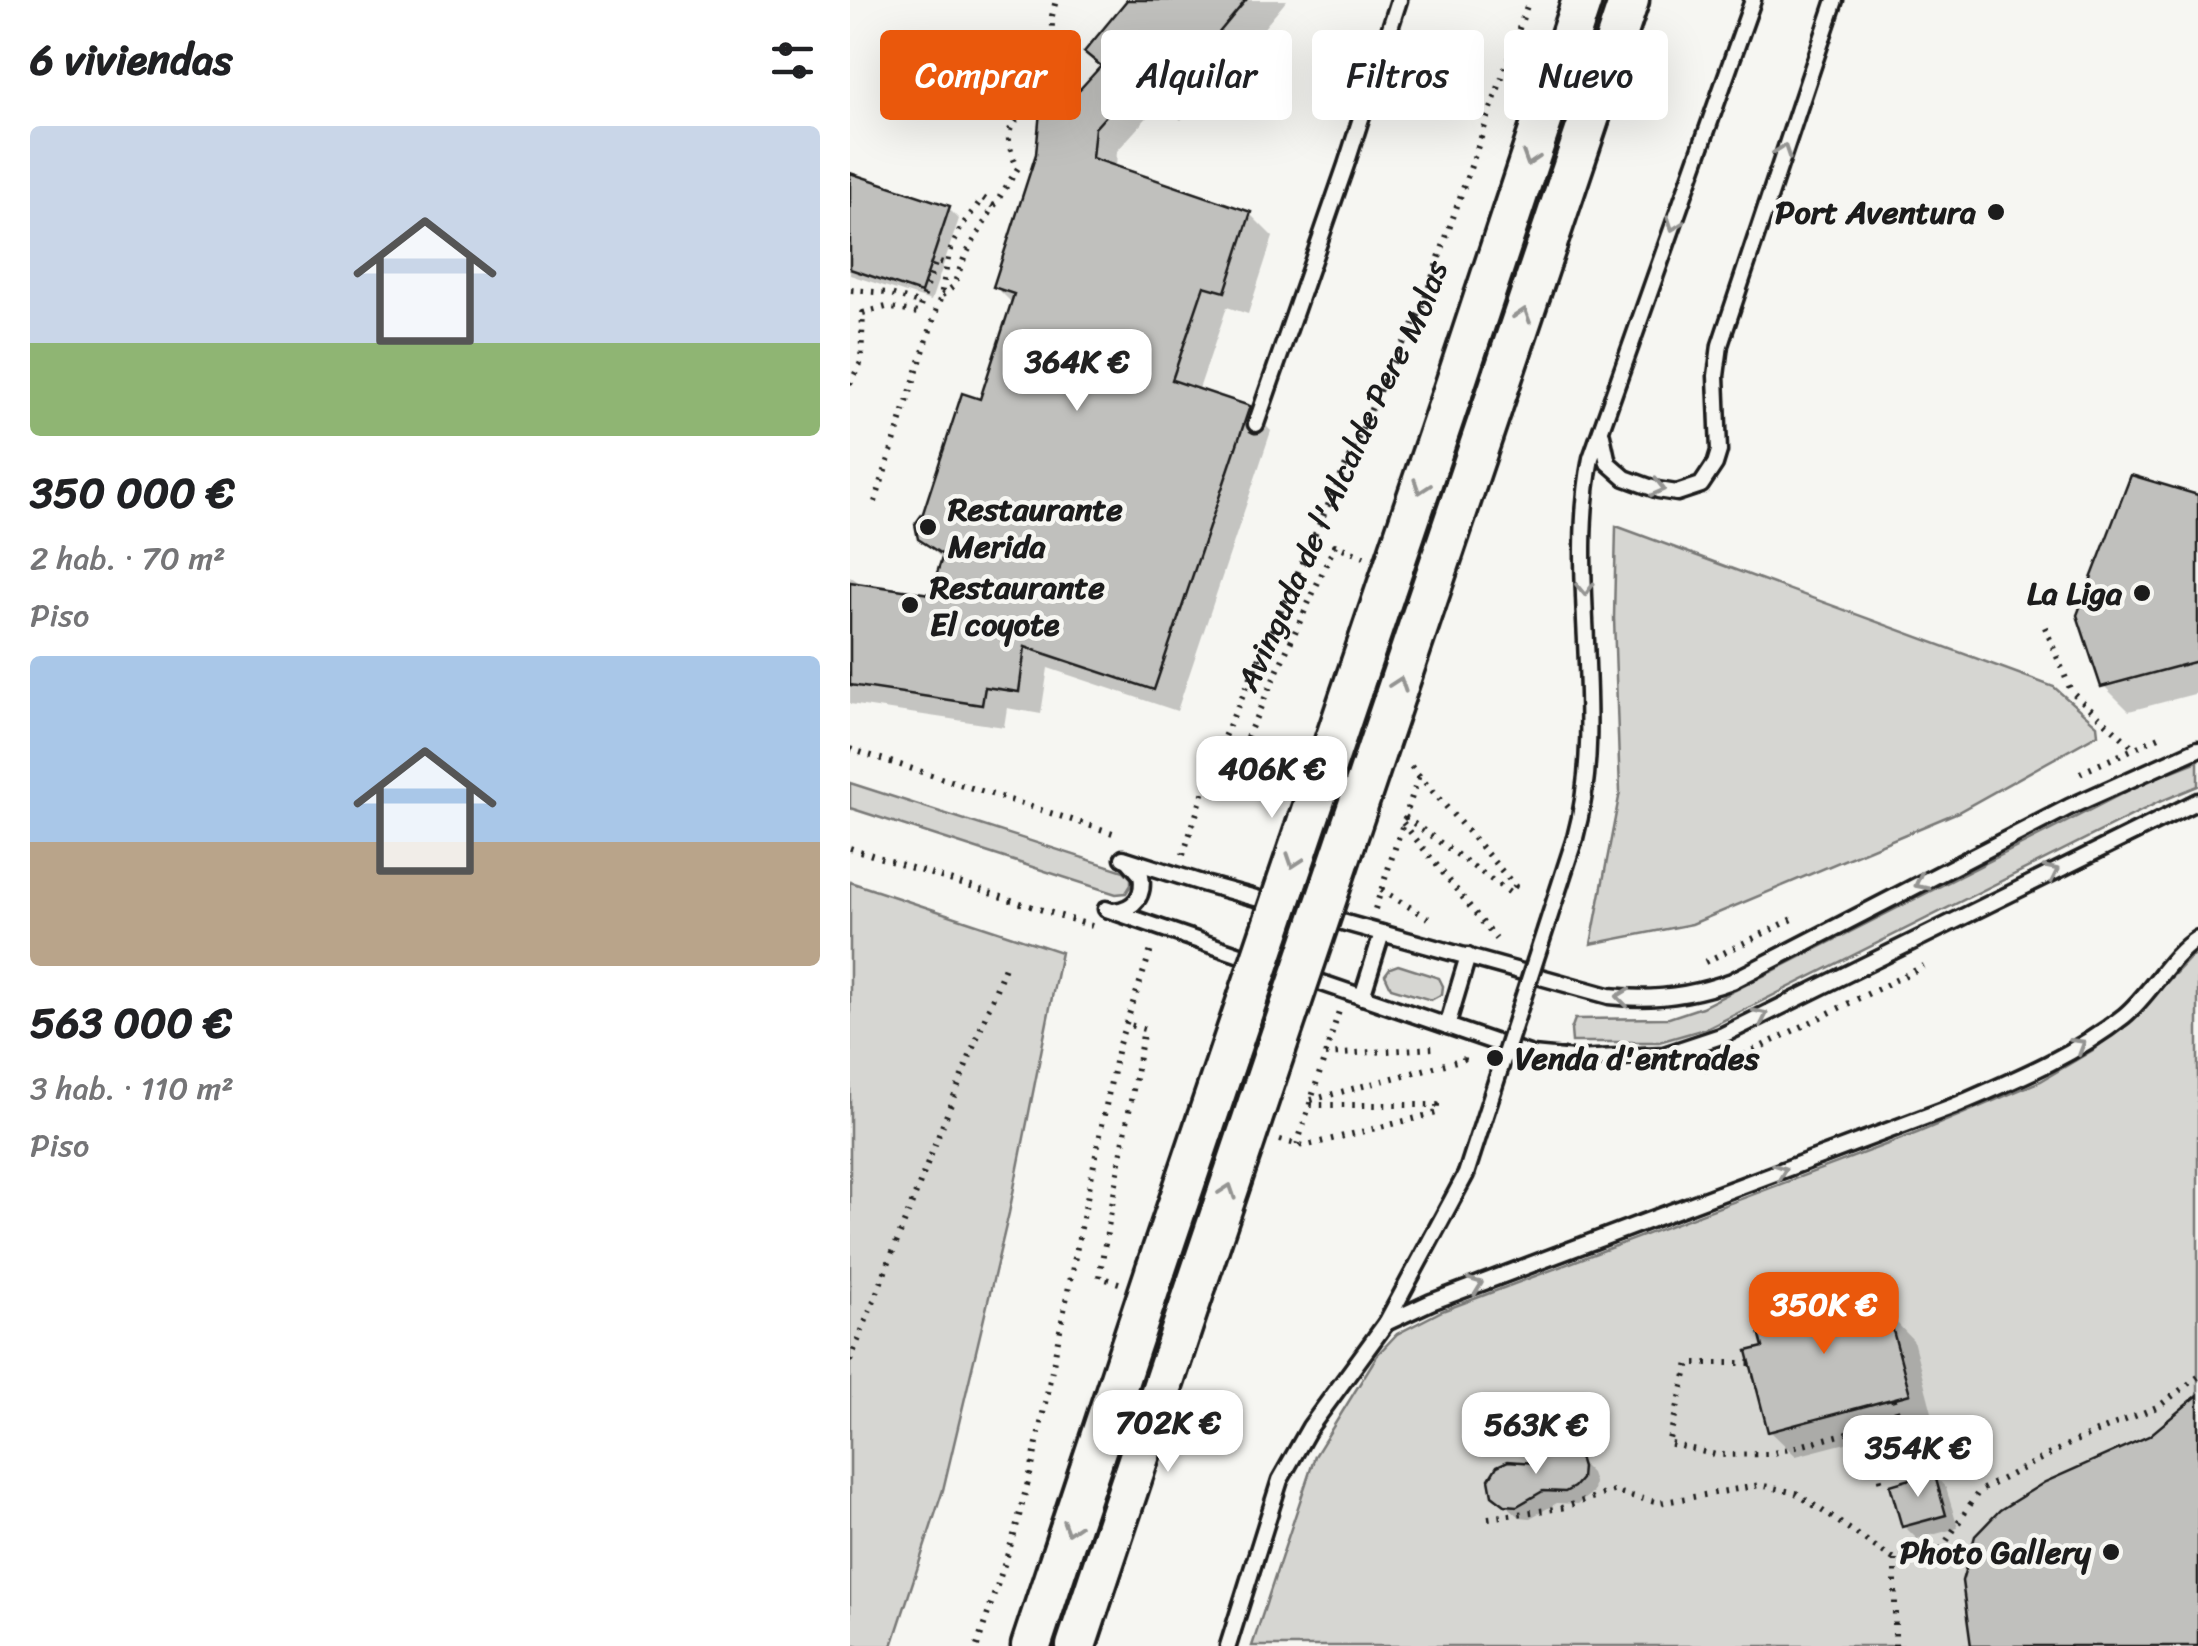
<!DOCTYPE html>
<html lang="es">
<meta charset="utf-8">
<style>
body{margin:0;font-family:Sriracha,sans-serif;background:#f6f6f6;color:#202124;height:100vh;display:flex;flex-direction:column;font-size:38px;white-space:nowrap}
*{box-sizing:border-box;margin:0}
p{font-size:32px;color:#757577}
.icon{flex:none;width:55px;height:55px;fill:none;stroke:currentColor;stroke-width:2;stroke-linecap:round;stroke-linejoin:round}
.map{position:relative;flex:1;overflow:hidden}
.details{display:flex;flex-direction:column;background:#fff;width:850px}
.details>*{flex:none}
.banner{position:absolute;left:30px;top:30px;width:950px;height:90px;display:flex;gap:20px}
.price{position:absolute;translate:-50% -85px;padding:0 22px;border-radius:20px;background:#fff;color:#222;font-size:32px;line-height:65px;filter:drop-shadow(0 2px 5px #0008)}
.price::after{content:'';position:absolute;left:50%;top:60px;width:30px;height:22px;margin-left:-15px;background:inherit;clip-path:polygon(0 0,100% 0,50% 100%)}
.price.current{background:#ea580c;color:#fff}
ul{padding:0;list-style:none}
li{display:grid;align-content:center;gap:20px;height:530px;padding:0 30px}
li span{display:grid;place-items:center;height:310px;border-radius:10px;color:#555}
li>.icon{margin-inline-start:auto}
span .icon{width:180px;height:180px;fill:#fffc;stroke-width:1}
li b{font-size:42px}
h2{display:flex;justify-content:space-between;align-items:center;height:120px;padding:0 30px;font-size:42px}
.chip{padding:0 35px;border-radius:10px;background:#fff;box-shadow:0 10px 40px #0002;font-size:35px;line-height:90px}
.chip.current{background:#ea580c;color:#fff}
main{display:flex;flex:1;min-height:0}
.map>svg:first-child{display:block}
</style>
<main>
<section class="details">
<h2>6 viviendas<svg class="icon" aria-label="filters" viewBox="0 0 24 24"><path d="M4 7h16M4 17h16"/><circle cx="9" cy="7" r="2"/><circle cx="15" cy="17" r="2"/></svg></h2>
<ul>
<li><span style="background:linear-gradient(#c9d6e8 70%,#8fb573 0)"><svg class="icon" aria-label="home" viewBox="0 0 24 24"><path d="M3 11l9-7 9 7M6 9v11h12V9"/></svg></span><div><b>350 000 €</b><p>2 hab. · 70 m²</p><p>Piso</p></div></li>
<li><span style="background:linear-gradient(#a9c7e8 60%,#b9a48a 0)"><svg class="icon" aria-label="home" viewBox="0 0 24 24"><path d="M3 11l9-7 9 7M6 9v11h12V9"/></svg></span><div><b>563 000 €</b><p>3 hab. · 110 m²</p><p>Piso</p></div></li>
</ul>
</section>
<div class="map">
<svg width="1348" height="1646" viewBox="0 0 1348 1646">
<rect width="100%" height="100%" fill="#f6f6f2"/>
<filter id="ink" filterUnits="userSpaceOnUse"><feTurbulence type="fractalNoise" baseFrequency=".01" numOctaves="2"/><feDisplacementMap in="SourceGraphic" scale="20" xChannelSelector="R" yChannelSelector="G"/><feConvolveMatrix kernelMatrix="1 2 1 2 8 2 1 2 1" color-interpolation-filters="sRGB"/></filter>
<g filter="url(#ink)">
<!-- green -->
<g fill="#d6d6d2" stroke="#797977" stroke-width="2.5">
<polygon points="766,526 1204,687 1247,725 1248,734 1108,812 842,924 741,944 770,792 764,618"/>
<polygon points="1348,761 1348,786 1309,802 858,1028 809,1042 722,1042 721,1030 725,1019 819,1018 852,1007 1297,781"/>
<polygon points="0,783 274,871 281,878 281,885 276,893 266,894 0,808"/>
<polygon points="0,882 211,952 159,1213 93,1490 42,1646 0,1646"/>
<polygon points="1348,954 1348,1646 402,1646 465,1456 528,1354 547,1334 592,1311 1067,1133 1191,1081 1243,1050 1285,1016 1341,957"/>
<polygon points="548,965 589,978 593,986 592,994 581,1000 541,988 535,975 540,968"/>
</g>
<!-- shadow -->
<g fill="#0003">
<polygon points="281,0 437,0 343,114 339,110 331,120 310,103 267,151 266,168 400,214 423,237 398,314 377,307 348,392 398,408 421,431 327,711 198,668 191,714 157,708 154,727 0,704 0,576 15,587 82,597 93,560 70,537 132,402 163,304 146,287 210,115 253,67"/>
<polygon points="0,176 99,209 109,219 81,301 0,275"/>
<polygon points="1348,497 1348,693 1279,711 1253,685"/>
<polygon points="1009,1283 1063,1340 1084,1420 946,1456 920,1431 916,1348"/>
<polygon points="720,1452 741,1473 744,1482 743,1492 728,1504 707,1503 680,1518 670,1517 644,1494 686,1465"/>
<polygon points="1084,1475 1096,1488 1108,1528 1067,1539 1054,1526"/>
</g>
<!-- building -->
<g fill="#c0c0bd" stroke="#1c1c1c" stroke-width="2.5">
<polygon points="277,0 396,0 319,93 315,89 307,99 286,82 245,128 242,158 401,212 375,292 354,286 322,380 400,406 304,690 175,647 169,692 135,687 132,705 0,685 0,582 80,594 93,555 68,539 65,524 73,513 112,393 130,399 164,294 143,287 186,154 190,111 209,112 251,66 234,52"/>
<polygon points="0,173 100,206 71,293 0,269"/>
<polygon points="1281,475 1348,495 1348,661 1251,687 1227,615"/>
<polygon points="1010,1280 1019,1317 1038,1312 1060,1394 918,1432 897,1351 913,1347 903,1308"/>
<polygon points="1348,1395 1348,1646 1121,1646 1112,1581 1125,1536 1150,1510 1195,1482 1299,1436"/>
<polygon points="704,1448 721,1449 729,1457 732,1467 731,1479 724,1487 715,1492 693,1491 667,1506 655,1505 642,1495 639,1479 647,1466 658,1461 685,1463"/>
<polygon points="1084,1472 1096,1515 1052,1527 1040,1485"/>
</g>
<g fill="none" stroke-linecap="round" stroke-linejoin="round">
<defs>
<g id="lane">
<polyline points="406,424 496,165 549,0"/>
<polyline points="752,435 758,463 775,478 808,490 827,493 851,485 865,464 869,451 866,376 870,345 985,0"/>
<path d="M725,838C758,718 717,580 741,458L903,0"/>
<path d="M273,858L355,884L759,996C802,1001 841,996 882,981L1219,807L1348,749"/>
<polyline points="256,909 682,1055 724,1059 814,1055 871,1036 1348,801"/>
<path d="M264,911C285,909 295,895 291,875L278,860"/>
<polyline points="512,997 532,933"/>
<polyline points="597,1026 618,956"/>
<path d="M536,1323L581,1302L1104,1106C1162,1081 1224,1056 1274,1016C1301,994 1318,957 1348,938"/>
<polyline points="378,1646 430,1480 460,1427 536,1323 616,1174"/>
</g>
<g id="secondary">
<polyline points="602,394 732,0"/>
<polyline points="642,408 779,0"/>
<polyline points="181,1646 306,1269"/>
<polyline points="226,1646 347,1283"/>
</g>
</defs>
<!-- lane casing -->
<use href="#lane" stroke="#1c1c1c" stroke-width="21"/>
<!-- secondary casing -->
<use href="#secondary" stroke="#1c1c1c" stroke-width="45"/>
<!-- path -->
<g stroke="#1c1c1c" stroke-width="6" stroke-dasharray="2.5 8" stroke-linecap="butt">
<path d="M144,206L168,168C147,126 164,117 201,100L202,16L206,0"/>
<polyline points="1,290 38,293 71,304"/>
<polyline points="0,384 11,362 13,313 36,307 68,313 86,261 97,264"/>
<polyline points="25,502 91,296 99,254 111,227 133,198 144,206 115,256 103,287 91,296"/>
<polyline points="1195,627 1221,691 1283,747"/>
<polyline points="0,749 266,834"/>
<polyline points="360,773 375,779 386,761 485,545 514,557"/>
<polyline points="1230,773 1314,735"/>
<polyline points="555,817 660,893 665,886 559,764"/>
<polyline points="553,823 646,939"/>
<polyline points="0,848 242,926"/>
<path id="s1" d="M333,855L365,757L535,378L570,312L679,0"/>
<polyline points="531,890 585,922"/>
<polyline points="525,909 569,775"/>
<polyline points="855,962 947,917"/>
<polyline points="475,1055 584,1048"/>
<polyline points="855,1070 878,1063 1074,966"/>
<polyline points="461,1100 614,1059 614,1055"/>
<polyline points="430,1140 454,1146 587,1113 587,1105 459,1105"/>
<polyline points="447,1145 489,1011"/>
<polyline points="269,1283 249,1277 294,1029 276,1024"/>
<polyline points="0,1361 156,964"/>
<polyline points="900,1363 839,1363 818,1443 866,1455 920,1454 1016,1428 1032,1487"/>
<polyline points="1043,1399 1066,1477"/>
<polyline points="638,1518 711,1508 763,1491 809,1503 910,1485 946,1493 1045,1560 1090,1551 1129,1491 1225,1441 1309,1406 1348,1377"/>
<polyline points="127,1646 164,1535 182,1467 268,1047 302,947"/>
<polyline points="1045,1646 1045,1560"/>
</g>
<!-- lane -->
<use href="#lane" stroke="#f6f6f2" stroke-width="14"/>
<!-- secondary -->
<use href="#secondary" stroke="#f6f6f2" stroke-width="38"/>
<defs>
<polyline id="lane-bridge" points="616,1174 725,838"/>
<g id="secondary-bridge">
<polyline points="306,1269 602,394"/>
<polyline points="347,1283 642,408"/>
</g>
</defs>
<!-- lane-bridge casing -->
<use href="#lane-bridge" stroke="#1c1c1c" stroke-width="21" stroke-linecap="butt"/>
<!-- secondary-bridge casing -->
<use href="#secondary-bridge" stroke="#1c1c1c" stroke-width="45" stroke-linecap="butt"/>
<!-- lane-bridge -->
<use href="#lane-bridge" stroke="#f6f6f2" stroke-width="14"/>
<!-- secondary-bridge -->
<use href="#secondary-bridge" stroke="#f6f6f2" stroke-width="38"/>
</g>
<!-- one-way arrows -->
<defs><path id="oneway-chevron" d="M-2-3.5L2.5 0L-2 3.5" fill="none" stroke-width="1.6" stroke-linecap="round" stroke-linejoin="round" transform="scale(2.5)"/></defs>
<g stroke="#949492">
<use href="#oneway-chevron" transform="translate(933 151) rotate(-71)"/>
<use href="#oneway-chevron" transform="translate(680 159) rotate(108)"/>
<use href="#oneway-chevron" transform="translate(824 224) rotate(110)"/>
<use href="#oneway-chevron" transform="translate(673 315) rotate(-72)"/>
<use href="#oneway-chevron" transform="translate(571 487) rotate(109)"/>
<use href="#oneway-chevron" transform="translate(808 488) rotate(14)"/>
<use href="#oneway-chevron" transform="translate(735 589) rotate(88)"/>
<use href="#oneway-chevron" transform="translate(549 684) rotate(-71)"/>
<use href="#oneway-chevron" transform="translate(444 861) rotate(109)"/>
<use href="#oneway-chevron" transform="translate(1202 872) rotate(-26)"/>
<use href="#oneway-chevron" transform="translate(1071 883) rotate(153)"/>
<use href="#oneway-chevron" transform="translate(773 997) rotate(-173)"/>
<use href="#oneway-chevron" transform="translate(911 1016) rotate(-26)"/>
<use href="#oneway-chevron" transform="translate(1229 1045) rotate(-31)"/>
<use href="#oneway-chevron" transform="translate(930 1171) rotate(-21)"/>
<use href="#oneway-chevron" transform="translate(378 1191) rotate(-71)"/>
<use href="#oneway-chevron" transform="translate(626 1285) rotate(-21)"/>
<use href="#oneway-chevron" transform="translate(220 1528) rotate(108)"/>
</g>
</g>
<!-- markers -->
<g fill="#1c1c1c" stroke="#f6f6f2" stroke-width="4">
<circle cx="1146" cy="212" r="10"/>
<circle cx="78" cy="527" r="10"/>
<circle cx="1292" cy="593" r="10"/>
<circle cx="60" cy="605" r="10"/>
<circle cx="645" cy="1058" r="10"/>
<circle cx="1261" cy="1552" r="10"/>
</g>
<g text-anchor="middle" dominant-baseline="central" stroke-width="9" stroke-linejoin="round" paint-order="stroke">
<!-- poi labels -->
<g font-size="32" font-weight="bold" fill="#1c1c1c" stroke="#f6f6f2" text-anchor="end">
<text x="1126" y="212">Port Aventura</text>
<text x="98" y="509" text-anchor="start">Restaurante<tspan x="98" dy="37">Merida</tspan></text>
<text x="80" y="587" text-anchor="start">Restaurante<tspan x="80" dy="37">El coyote</tspan></text>
<text x="1272" y="593">La Liga</text>
<text x="665" y="1058" text-anchor="start">Venda d'entrades</text>
<text x="1241" y="1552">Photo Gallery</text>
</g>
<!-- street labels -->
<g font-size="32" fill="#1c1c1c" stroke="#f6f6f2">
<text stroke="none"><textPath href="#s1" startOffset="412">Avinguda de l'Alcalde Pere Molas</textPath></text>
</g>
</g>
</svg>
<b class="price" style="left:227px;top:414px">364K €</b>
<b class="price" style="left:422px;top:821px">406K €</b>
<b class="price current" style="left:974px;top:1357px">350K €</b>
<b class="price" style="left:318px;top:1475px">702K €</b>
<b class="price" style="left:686px;top:1477px">563K €</b>
<b class="price" style="left:1068px;top:1500px">354K €</b>
<div class="banner">
<a class="chip current">Comprar</a>
<a class="chip">Alquilar</a>
<a class="chip">Filtros</a>
<a class="chip">Nuevo</a>
</div>
</div>
</main>
